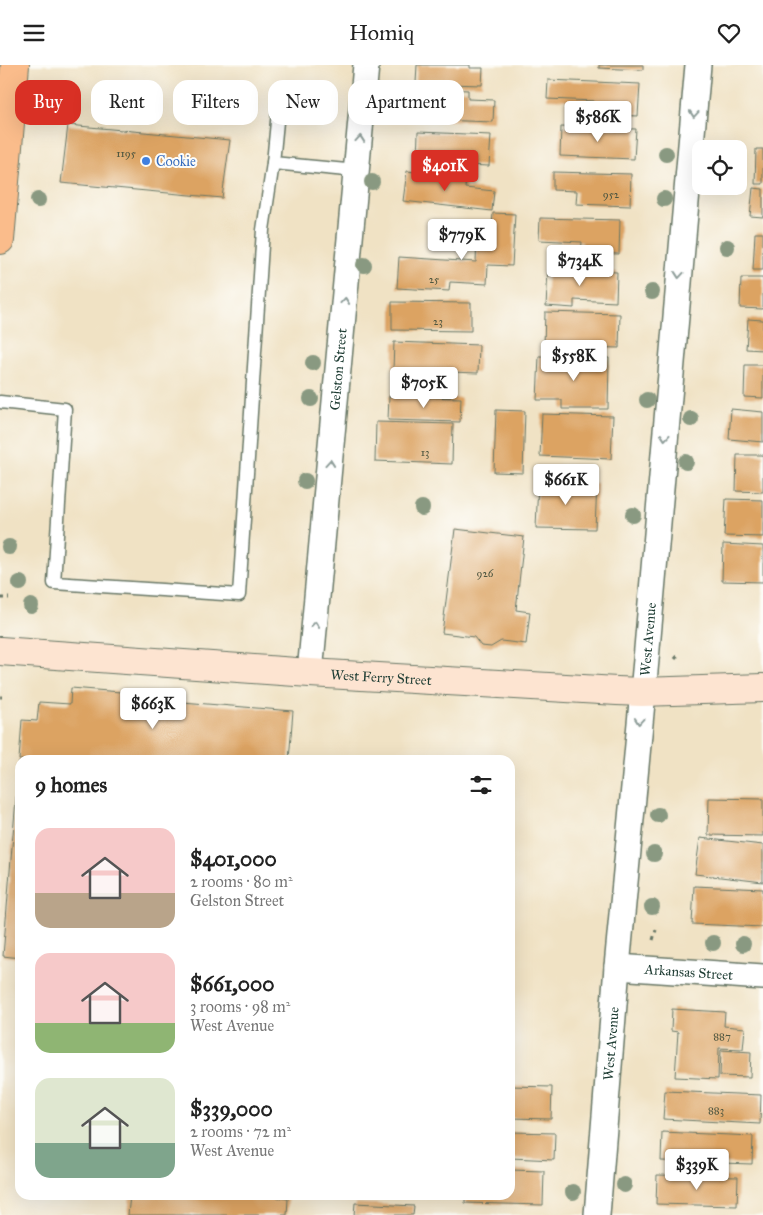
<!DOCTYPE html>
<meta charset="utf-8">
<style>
body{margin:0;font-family:"IM FELL Great Primer",serif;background:#f2f2f2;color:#222;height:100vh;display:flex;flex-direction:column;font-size:19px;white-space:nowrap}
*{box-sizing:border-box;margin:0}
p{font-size:16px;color:#767676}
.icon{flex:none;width:28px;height:28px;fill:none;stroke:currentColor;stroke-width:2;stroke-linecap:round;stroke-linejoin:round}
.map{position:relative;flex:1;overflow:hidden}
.drawer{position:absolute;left:15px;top:690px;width:500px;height:445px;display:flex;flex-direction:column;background:#fff;border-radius:15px;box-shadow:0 5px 20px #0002}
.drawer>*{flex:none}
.guide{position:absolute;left:15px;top:15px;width:500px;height:45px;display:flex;gap:10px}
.tools{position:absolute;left:692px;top:75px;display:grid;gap:10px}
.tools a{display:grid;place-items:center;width:55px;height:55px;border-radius:10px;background:#fff;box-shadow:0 5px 20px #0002;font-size:25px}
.price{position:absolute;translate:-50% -42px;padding:0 11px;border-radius:5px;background:#fff;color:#222;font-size:16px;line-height:32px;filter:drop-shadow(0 1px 2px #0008)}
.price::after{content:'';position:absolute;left:50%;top:30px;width:15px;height:11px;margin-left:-8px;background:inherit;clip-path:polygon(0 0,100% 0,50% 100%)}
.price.current{background:#d93025;color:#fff}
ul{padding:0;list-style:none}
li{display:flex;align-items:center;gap:15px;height:125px;padding:0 20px}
li span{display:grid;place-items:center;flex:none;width:140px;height:100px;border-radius:15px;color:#555}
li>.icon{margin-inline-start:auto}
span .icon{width:60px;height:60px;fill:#fffc;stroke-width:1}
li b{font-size:21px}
h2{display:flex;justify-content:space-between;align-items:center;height:60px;padding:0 20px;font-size:21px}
.pill{padding:0 18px;border-radius:15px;background:#fff;box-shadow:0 5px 20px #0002;font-size:18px;line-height:45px}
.pill.current{background:#d93025;color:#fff}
header{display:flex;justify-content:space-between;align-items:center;height:65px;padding:0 20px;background:#fff;font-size:22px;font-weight:600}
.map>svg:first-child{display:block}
</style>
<header><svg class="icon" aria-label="menu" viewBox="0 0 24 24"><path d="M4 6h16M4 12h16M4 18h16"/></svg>Homiq<svg class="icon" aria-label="heart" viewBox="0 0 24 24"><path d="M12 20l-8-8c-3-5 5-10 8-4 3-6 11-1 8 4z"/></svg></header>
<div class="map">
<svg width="763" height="1150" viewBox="0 0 763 1150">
<rect width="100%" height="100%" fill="#fdfcf7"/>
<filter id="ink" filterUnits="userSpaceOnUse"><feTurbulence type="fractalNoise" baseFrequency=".02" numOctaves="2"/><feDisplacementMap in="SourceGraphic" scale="10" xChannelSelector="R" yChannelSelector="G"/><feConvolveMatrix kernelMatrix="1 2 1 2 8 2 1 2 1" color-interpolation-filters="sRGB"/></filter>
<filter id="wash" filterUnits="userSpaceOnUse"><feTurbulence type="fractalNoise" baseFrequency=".0096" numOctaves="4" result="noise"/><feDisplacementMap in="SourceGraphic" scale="20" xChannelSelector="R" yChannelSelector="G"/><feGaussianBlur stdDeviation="1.12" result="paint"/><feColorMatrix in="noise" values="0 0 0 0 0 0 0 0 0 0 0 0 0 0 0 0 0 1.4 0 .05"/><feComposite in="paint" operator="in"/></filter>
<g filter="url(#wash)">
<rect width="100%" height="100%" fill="#f0e2c4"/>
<g id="blocks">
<!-- building -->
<g fill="#dca362">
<polygon points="417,0 470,0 470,3 483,3 482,20 416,18"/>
<polygon points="599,0 643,0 643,5 599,3"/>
<polygon points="548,15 640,19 638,51 594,49 594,36 547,34"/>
<polygon points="414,23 468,25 468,34 494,35 493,57 412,54"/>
<polygon points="68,60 230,75 222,133 61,118"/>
<polygon points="561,62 636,64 634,94 560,91"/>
<polygon points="418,67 491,70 489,101 417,98"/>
<polygon points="756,84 763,84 763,119 755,119"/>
<polygon points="407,106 466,113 465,123 494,126 492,146 403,136"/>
<polygon points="553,107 631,109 630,141 576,139 577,126 553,125"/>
<polygon points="753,123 763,124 763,152 750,151"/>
<polygon points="493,148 515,149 512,201 488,200 487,219 450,217 449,226 397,223 399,192 476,197 477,173 491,174"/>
<polygon points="540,153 620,155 619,189 581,188 582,177 539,175"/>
<polygon points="755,168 763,168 763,205 753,205"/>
<polygon points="548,205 617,207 616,237 574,235 574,243 546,241"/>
<polygon points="741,213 763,213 763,244 740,243"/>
<polygon points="392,237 471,238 471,266 392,265"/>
<polygon points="545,247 620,249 619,283 544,281"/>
<polygon points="748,254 763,255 763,285 746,284"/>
<polygon points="394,277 479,280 478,308 393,305"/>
<polygon points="539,291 609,293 608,344 562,344 562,335 537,335"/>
<polygon points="745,300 763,300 763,333 744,332"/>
<polygon points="389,331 461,333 460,357 388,355"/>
<polygon points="731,344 763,347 763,377 729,374"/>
<polygon points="496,345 525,346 523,408 494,407"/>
<polygon points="542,349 613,351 611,394 540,391"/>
<polygon points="376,357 453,359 452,399 375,396"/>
<polygon points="737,390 763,390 763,427 736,426"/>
<polygon points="538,417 597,418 595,464 536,463"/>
<polygon points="726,434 763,435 763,472 724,471"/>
<polygon points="455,464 524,472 516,545 530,547 526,579 501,576 491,582 481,581 474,572 442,568"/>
<polygon points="723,479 763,481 763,517 722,516"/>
<polygon points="71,623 170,631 170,636 293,646 289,695 19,695 22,655 37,656 39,637 70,639"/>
<polygon points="19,697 20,697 20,893 3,891"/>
<polygon points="709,733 763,734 763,771 708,770"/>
<polygon points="700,773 763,780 763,817 695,809"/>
<polygon points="694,821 763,824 763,862 692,859"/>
<polygon points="672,944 725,947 724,961 745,963 743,984 719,983 718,1014 675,1012 678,967 671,966"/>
<polygon points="721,985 751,987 750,1012 720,1011"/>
<polygon points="510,1021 552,1022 551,1054 510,1053"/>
<polygon points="665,1026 761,1030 760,1059 663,1054"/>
<polygon points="510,1067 555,1068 554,1095 510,1093"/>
<polygon points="662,1067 753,1071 752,1099 661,1096"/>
<polygon points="510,1105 544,1106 543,1140 465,1138 465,1130 510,1130"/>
<polygon points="657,1110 738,1112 737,1141 656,1139"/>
<polygon points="130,1130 261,1130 288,1134 287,1150 128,1150"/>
<polygon points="355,1138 414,1141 413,1150 354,1150"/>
</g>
</g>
</g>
<g filter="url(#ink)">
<use href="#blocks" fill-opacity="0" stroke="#687766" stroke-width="1"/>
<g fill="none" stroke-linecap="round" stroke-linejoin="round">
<defs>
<g id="lane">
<polyline points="273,98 357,106"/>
<polyline points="0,337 65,344 54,518 239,530 263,165 273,98 279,36"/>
</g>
<g id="street">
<path id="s1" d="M310,608L366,0"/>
<path id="s2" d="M617,902L763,912"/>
<path id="s3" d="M597,1150L617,902L646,595L698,0"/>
</g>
<g id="secondary">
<path id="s4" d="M0,586L310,608L617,626L642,627L763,623"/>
</g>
<polyline id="primary" points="0,175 15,0"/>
</defs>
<!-- lane casing -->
<use href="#lane" stroke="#687766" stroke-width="15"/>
<!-- street casing -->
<use href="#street" stroke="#687766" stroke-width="28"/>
<!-- secondary casing -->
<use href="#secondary" stroke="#687766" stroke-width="30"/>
<!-- primary casing -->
<use href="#primary" stroke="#687766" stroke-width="30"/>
<!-- path -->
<g stroke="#687766" stroke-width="3" stroke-dasharray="4 4" stroke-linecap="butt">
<polyline points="0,533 9,533"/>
<polyline points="675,594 680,588"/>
<polyline points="0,632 2,632"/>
<polyline points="653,875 656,865"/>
</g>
<!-- lane -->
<use href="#lane" stroke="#fff" stroke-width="12"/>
<!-- street -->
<use href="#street" stroke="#fff" stroke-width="25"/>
<!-- secondary -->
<use href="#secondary" stroke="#fde4d1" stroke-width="28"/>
<!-- primary -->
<use href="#primary" stroke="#fabc8b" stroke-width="28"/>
</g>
<!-- trees -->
<g fill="#899981">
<circle cx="46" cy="50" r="8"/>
<circle cx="666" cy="89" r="8"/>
<circle cx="372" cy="117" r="8"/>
<circle cx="664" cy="134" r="8"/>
<circle cx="38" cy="135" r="8"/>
<circle cx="727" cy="182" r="8"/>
<circle cx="364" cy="200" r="8"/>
<circle cx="652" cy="227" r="8"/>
<circle cx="313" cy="298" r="8"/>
<circle cx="311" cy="334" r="8"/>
<circle cx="647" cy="335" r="8"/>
<circle cx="691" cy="354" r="8"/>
<circle cx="686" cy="397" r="8"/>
<circle cx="305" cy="416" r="8"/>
<circle cx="422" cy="443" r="8"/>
<circle cx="633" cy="450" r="8"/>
<circle cx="9" cy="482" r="8"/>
<circle cx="20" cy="518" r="8"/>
<circle cx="31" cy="541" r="8"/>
<circle cx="658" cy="750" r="8"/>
<circle cx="654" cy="789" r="8"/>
<circle cx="652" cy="842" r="8"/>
<circle cx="713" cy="878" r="8"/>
<circle cx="743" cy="879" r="8"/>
<circle cx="624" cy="1120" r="8"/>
<circle cx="573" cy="1127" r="8"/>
</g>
<!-- one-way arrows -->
<defs><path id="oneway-chevron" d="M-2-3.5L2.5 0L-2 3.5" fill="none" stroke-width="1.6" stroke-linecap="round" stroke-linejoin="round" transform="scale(1.25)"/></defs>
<g stroke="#8f9e9a">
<use href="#oneway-chevron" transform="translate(694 49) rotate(95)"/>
<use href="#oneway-chevron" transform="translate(360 74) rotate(-85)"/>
<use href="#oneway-chevron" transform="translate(679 210) rotate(95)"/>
<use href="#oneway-chevron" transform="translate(345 236) rotate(-85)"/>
<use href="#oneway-chevron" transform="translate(665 372) rotate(95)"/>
<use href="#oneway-chevron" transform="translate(330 398) rotate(-85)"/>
<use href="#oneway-chevron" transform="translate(315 560) rotate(-85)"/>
<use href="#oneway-chevron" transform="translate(639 656) rotate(95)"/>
</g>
</g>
<!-- markers -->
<circle fill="#3f7fe0" stroke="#fdfcf7" stroke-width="2" cx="146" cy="96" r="5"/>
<g text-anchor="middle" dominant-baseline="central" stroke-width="4" stroke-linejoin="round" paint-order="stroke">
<!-- number labels -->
<g font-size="11" fill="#4e5640">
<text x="126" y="88">1195</text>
<text x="611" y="129">952</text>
<text x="434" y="214">25</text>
<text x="438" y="256">23</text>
<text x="425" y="387">13</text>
<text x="485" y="508">926</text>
<text x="722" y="971">887</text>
<text x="716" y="1045">883</text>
</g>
<!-- shop labels -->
<g font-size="14" fill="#366cbe" stroke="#fdfcf7" text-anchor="start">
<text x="156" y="96">Cookie</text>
</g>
<!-- street labels -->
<g font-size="14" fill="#1f3d34" stroke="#fdfcf7">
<text stroke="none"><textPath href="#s1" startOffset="305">Gelston Street</textPath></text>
<text stroke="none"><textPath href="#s3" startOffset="578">West Avenue</textPath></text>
<text stroke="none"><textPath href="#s4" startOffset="382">West Ferry Street</textPath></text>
<text stroke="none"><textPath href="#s2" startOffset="72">Arkansas Street</textPath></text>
<text stroke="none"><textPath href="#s3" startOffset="172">West Avenue</textPath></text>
</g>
</g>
</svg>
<div class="tools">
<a><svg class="icon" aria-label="locate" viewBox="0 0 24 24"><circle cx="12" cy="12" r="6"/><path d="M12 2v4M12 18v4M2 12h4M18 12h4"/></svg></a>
</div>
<b class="price" style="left:598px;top:78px">$586K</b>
<b class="price current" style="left:445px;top:127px">$401K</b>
<b class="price" style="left:462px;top:196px">$779K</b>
<b class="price" style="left:580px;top:222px">$734K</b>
<b class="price" style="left:574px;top:317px">$558K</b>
<b class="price" style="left:424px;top:344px">$705K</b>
<b class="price" style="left:566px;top:441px">$661K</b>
<b class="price" style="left:153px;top:665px">$663K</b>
<b class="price" style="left:697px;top:1126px">$339K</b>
<div class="guide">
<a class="pill current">Buy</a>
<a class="pill">Rent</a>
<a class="pill">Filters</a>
<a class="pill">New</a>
<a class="pill">Apartment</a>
</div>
<section class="drawer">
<h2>9 homes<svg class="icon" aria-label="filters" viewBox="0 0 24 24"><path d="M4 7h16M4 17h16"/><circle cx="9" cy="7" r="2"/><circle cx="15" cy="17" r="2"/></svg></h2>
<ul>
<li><span style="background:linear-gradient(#f6c9c9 65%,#b9a48a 0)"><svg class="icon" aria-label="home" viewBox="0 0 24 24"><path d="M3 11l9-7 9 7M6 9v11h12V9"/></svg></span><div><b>$401,000</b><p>2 rooms · 80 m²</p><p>Gelston Street</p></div></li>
<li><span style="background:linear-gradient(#f6c9c9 70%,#8fb573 0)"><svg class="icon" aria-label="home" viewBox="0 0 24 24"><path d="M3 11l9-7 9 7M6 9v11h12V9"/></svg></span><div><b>$661,000</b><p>3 rooms · 98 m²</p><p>West Avenue</p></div></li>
<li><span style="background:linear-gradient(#dfe7d0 65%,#7fa58c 0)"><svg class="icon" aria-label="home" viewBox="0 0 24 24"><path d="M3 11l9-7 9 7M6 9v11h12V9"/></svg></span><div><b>$339,000</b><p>2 rooms · 72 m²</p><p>West Avenue</p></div></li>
</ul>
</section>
</div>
